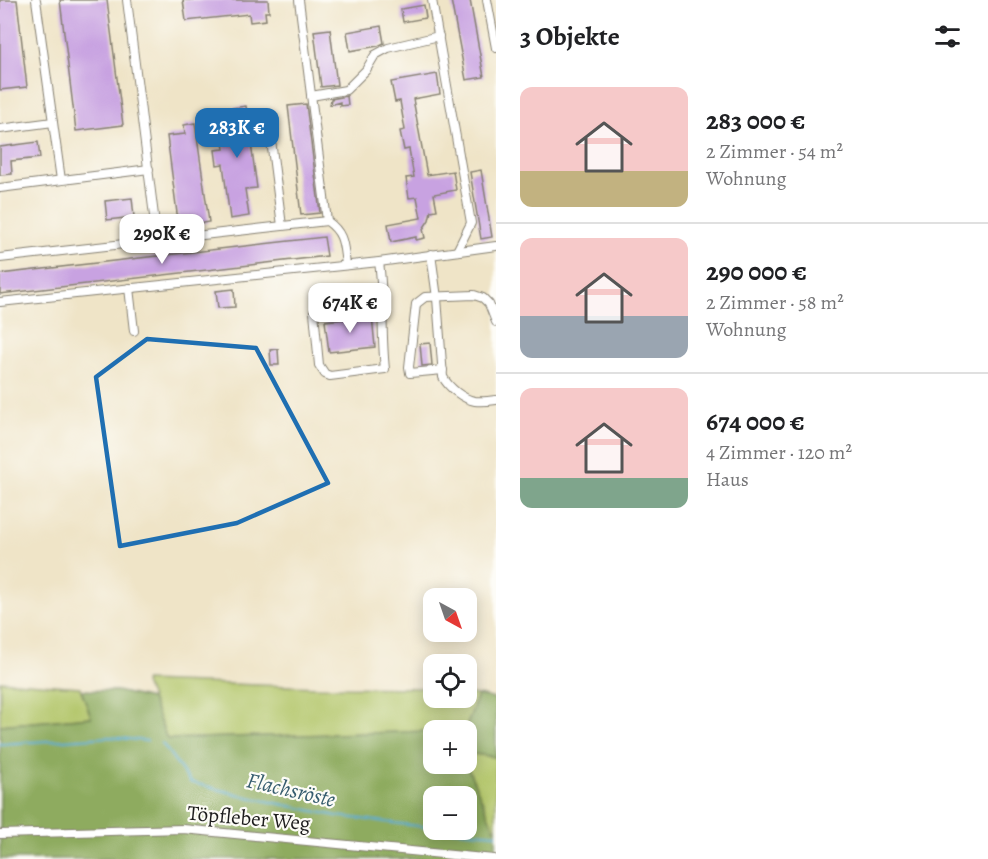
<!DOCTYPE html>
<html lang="de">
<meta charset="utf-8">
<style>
body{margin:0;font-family:Alegreya,serif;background:#f2f2f2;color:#202124;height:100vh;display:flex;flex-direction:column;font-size:22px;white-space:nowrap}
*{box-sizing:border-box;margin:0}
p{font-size:20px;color:#757577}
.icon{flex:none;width:33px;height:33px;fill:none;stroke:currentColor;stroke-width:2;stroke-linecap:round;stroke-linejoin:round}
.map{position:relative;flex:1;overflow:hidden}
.drawer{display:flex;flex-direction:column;background:#fff;width:492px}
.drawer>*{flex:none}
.needle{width:39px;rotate:140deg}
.tools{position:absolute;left:423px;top:588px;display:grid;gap:12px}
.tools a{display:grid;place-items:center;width:54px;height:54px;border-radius:12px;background:#fff;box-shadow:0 3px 15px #0003;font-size:30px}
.price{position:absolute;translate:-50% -51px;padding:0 14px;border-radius:12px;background:#fff;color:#222;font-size:20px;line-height:39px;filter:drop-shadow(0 2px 3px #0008)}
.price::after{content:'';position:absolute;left:50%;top:36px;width:18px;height:14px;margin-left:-9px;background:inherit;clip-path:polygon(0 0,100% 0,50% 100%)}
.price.active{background:#1f6fb2;color:#fff}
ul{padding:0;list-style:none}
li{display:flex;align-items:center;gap:18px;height:150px;padding:0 24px}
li+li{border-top:2px solid #e0e0e0}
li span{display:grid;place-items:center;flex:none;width:168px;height:120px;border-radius:12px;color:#555}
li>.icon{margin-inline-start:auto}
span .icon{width:72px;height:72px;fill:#fffc;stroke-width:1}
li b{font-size:26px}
h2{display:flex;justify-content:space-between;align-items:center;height:72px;padding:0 24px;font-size:26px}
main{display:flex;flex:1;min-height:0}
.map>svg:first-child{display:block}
</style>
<main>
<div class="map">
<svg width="496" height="859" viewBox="0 0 496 859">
<rect width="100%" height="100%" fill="#fdfcf7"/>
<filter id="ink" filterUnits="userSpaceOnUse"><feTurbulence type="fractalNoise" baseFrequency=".0167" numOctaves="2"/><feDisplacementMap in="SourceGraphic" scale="12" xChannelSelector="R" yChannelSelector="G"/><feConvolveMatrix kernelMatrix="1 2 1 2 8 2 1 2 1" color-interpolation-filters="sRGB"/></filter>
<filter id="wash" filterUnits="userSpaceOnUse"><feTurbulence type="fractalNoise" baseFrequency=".008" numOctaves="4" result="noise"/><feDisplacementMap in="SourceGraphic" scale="24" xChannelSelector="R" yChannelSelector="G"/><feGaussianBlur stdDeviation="1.35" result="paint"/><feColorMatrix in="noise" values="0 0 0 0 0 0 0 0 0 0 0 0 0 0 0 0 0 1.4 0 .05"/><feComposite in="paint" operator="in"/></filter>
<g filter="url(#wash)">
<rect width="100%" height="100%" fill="#efe4c7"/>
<!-- green -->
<g fill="#b3c66a" stroke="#687143" stroke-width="1.5">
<polygon points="0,681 80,687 92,717 0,725"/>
<polygon points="144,681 319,687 424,688 433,690 434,698 466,698 467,693 478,695 465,730 167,739"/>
<polygon points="467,753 496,757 496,828 494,828 466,764"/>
</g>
<!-- forest -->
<g fill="#8eab5e" stroke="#55643d" stroke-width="1.5" fill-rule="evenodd">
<path d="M81,690L117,691L151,699L167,739L433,731L434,764H466L494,828H496V859H0V725L91,717ZM434,796H466V830H434Z"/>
<polygon points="478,695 496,699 496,757 467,753 466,730 444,730 465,730"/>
</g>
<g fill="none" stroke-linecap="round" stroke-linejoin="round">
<!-- stream -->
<g stroke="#58add4" stroke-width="2">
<polyline points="162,743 190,782 248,797 337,816 434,828"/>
<polyline points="0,744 110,737 147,741"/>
<polyline points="449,830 496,834"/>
</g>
</g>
<g id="blocks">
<!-- building -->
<g fill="#c8a2e1">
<polygon points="0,0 17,0 27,87 0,90"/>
<polygon points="60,0 107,0 123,125 76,131"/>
<polygon points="183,0 268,0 269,12 265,12 266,20 250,22 249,14 186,21"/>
<polygon points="451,0 470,0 484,77 466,80"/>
<polygon points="424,5 426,18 403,22 401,9"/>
<polygon points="381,26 384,43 378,46 350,51 347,32"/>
<polygon points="330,29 337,85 321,87 314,31"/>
<polygon points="437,74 440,94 413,99 427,175 453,171 456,190 434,194 437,210 431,211 429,220 423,229 425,238 416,240 416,237 391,242 388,224 421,218 417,197 409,198 406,178 414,177 409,149 404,150 400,131 405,130 400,101 395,102 391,82"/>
<polygon points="347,96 348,105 340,106 340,102 330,105 331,99"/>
<polygon points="306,104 320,213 301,215 288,106"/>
<polygon points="246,106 257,188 245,189 249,216 230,219 223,164 217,165 215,150 224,149 218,110"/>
<polygon points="195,123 209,222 197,224 196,219 178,221 167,136 185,134 184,125"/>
<polygon points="38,142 40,158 11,161 12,174 0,175 0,147"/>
<polygon points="481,170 492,237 481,239 470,172"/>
<polygon points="132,198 134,217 107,220 105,201"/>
<polygon points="324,237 327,256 0,294 0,274"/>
<polygon points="234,289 235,307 218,308 216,291"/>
<polygon points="372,316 375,347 329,352 325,321"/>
<polygon points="430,343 432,365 422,366 420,344"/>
<polygon points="278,349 279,365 271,365 270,350"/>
</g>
</g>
</g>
<g filter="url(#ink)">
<use href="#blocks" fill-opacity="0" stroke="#868072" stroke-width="1.5"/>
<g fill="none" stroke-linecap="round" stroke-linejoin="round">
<defs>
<g id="minor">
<polyline points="36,0 61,180"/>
<polyline points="127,0 157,240"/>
<polyline points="299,0 327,221"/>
<polyline points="432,0 471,223 457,251"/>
<polyline points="487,0 496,48"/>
<polyline points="311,96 346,90 366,70 375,55 388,48 439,36"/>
<polyline points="268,117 282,226"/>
<polyline points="0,129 53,122"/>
<polyline points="0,188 149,169"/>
<path d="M431,254L437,298L443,377C449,388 463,399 475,401C482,402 489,401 496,400"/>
<path d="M0,258L327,221C345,234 343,245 346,264"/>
<path d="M379,262C384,297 381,333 385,369L330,376L325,374L319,365L314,312L383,304"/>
<polyline points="129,288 134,331"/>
<polyline points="0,302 379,262 496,246"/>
<polyline points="443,370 410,373 409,367 416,304 425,297 474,295 483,298 489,304 496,322"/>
<polyline points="0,834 183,829 494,859"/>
</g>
</defs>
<!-- minor casing -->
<use href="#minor" stroke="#868072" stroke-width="10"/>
<!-- minor -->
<use href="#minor" stroke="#fff" stroke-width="8"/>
</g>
</g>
<!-- marked area -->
<path fill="none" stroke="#1f6fb2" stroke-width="4.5" stroke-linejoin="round" d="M147,339L256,348L328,483L237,523L120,546L96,377Z"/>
<g text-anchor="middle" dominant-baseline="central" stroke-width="4.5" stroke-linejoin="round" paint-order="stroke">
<!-- street labels -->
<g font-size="21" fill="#1c1c1c" stroke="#fdfcf7">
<text transform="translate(249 818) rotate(5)">Töpfleber Weg</text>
</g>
<!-- water labels -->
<g font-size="22" font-style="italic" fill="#375d6f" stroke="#fdfcf7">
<text transform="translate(291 790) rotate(13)">Flachsröste</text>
</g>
</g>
</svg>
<div class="tools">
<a><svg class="needle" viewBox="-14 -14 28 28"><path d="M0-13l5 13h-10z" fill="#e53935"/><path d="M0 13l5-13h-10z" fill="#757577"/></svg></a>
<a><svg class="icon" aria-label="locate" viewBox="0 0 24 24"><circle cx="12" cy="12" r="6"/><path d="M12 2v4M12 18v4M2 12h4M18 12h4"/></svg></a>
<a>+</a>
<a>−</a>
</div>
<b class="price active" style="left:237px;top:159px">283K €</b>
<b class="price" style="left:162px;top:265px">290K €</b>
<b class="price" style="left:350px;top:334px">674K €</b>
</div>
<section class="drawer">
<h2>3 Objekte<svg class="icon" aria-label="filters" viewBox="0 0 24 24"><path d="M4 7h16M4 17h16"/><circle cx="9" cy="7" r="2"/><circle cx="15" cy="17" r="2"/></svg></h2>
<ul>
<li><span style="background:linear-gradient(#f6c9c9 70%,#c2b280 0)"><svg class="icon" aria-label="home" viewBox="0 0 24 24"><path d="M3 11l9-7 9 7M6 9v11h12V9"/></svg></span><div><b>283 000 €</b><p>2 Zimmer · 54 m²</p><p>Wohnung</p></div></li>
<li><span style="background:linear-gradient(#f6c9c9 65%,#9aa5b1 0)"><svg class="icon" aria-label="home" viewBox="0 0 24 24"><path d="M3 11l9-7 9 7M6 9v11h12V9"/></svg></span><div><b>290 000 €</b><p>2 Zimmer · 58 m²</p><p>Wohnung</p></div></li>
<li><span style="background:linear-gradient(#f6c9c9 75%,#7fa58c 0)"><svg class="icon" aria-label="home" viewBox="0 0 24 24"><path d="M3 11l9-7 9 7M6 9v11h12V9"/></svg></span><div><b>674 000 €</b><p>4 Zimmer · 120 m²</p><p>Haus</p></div></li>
</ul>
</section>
</main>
